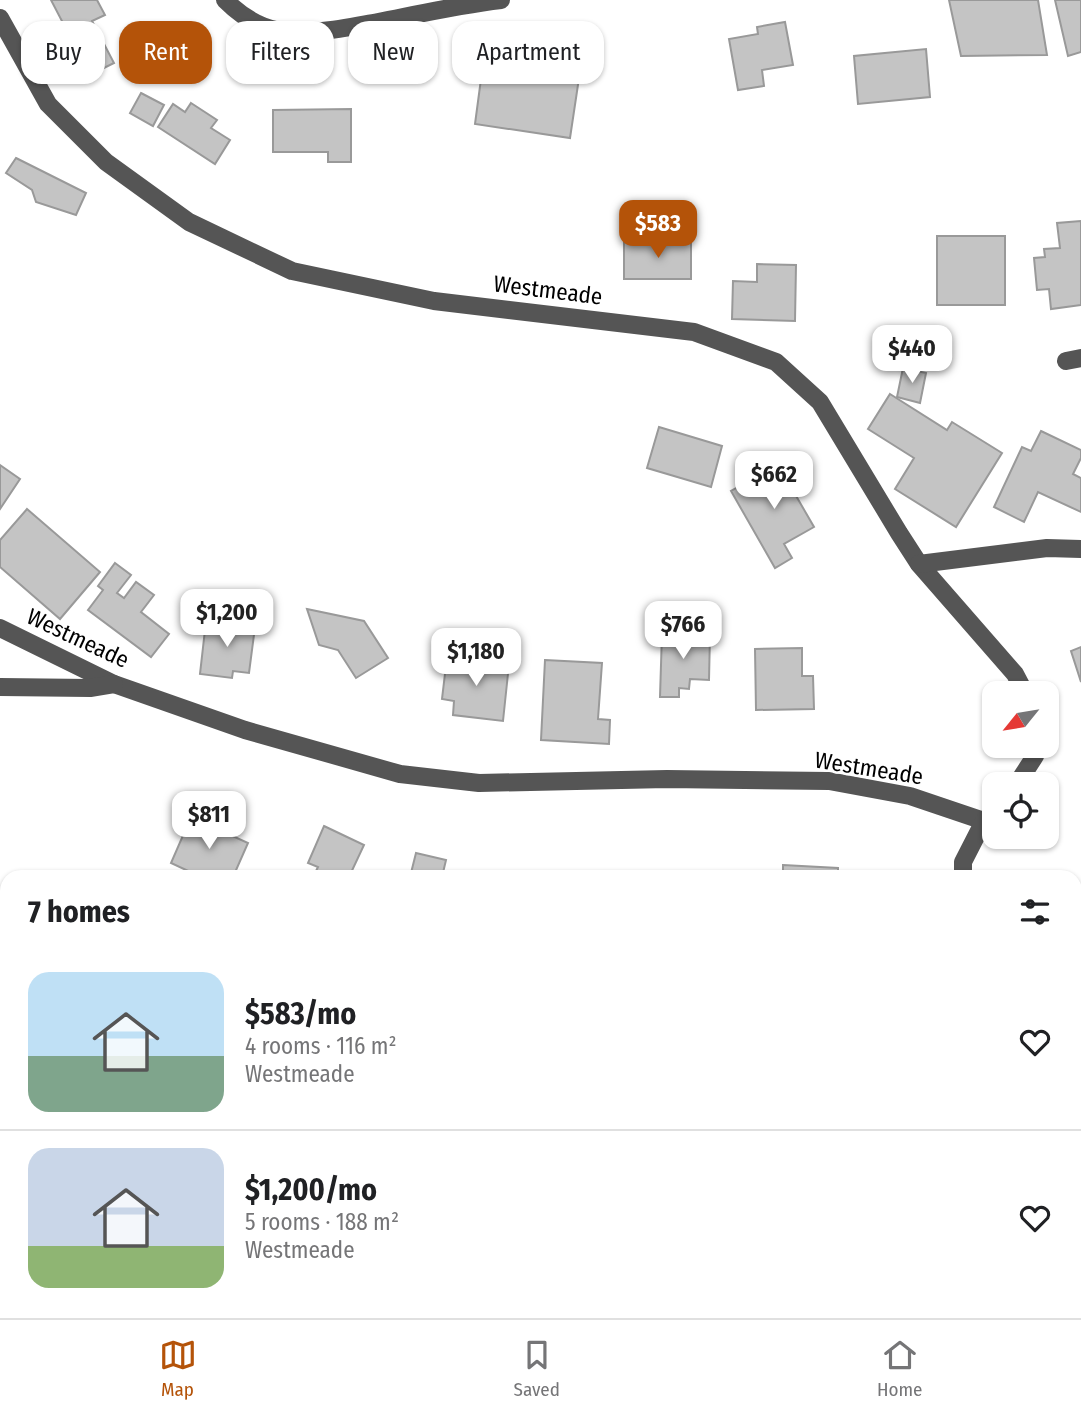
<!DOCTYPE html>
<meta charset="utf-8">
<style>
body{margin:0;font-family:"Fira Sans Condensed",sans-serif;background:#f2f2f2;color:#202124;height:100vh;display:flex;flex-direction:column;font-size:26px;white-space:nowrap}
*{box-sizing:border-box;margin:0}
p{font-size:23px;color:#757577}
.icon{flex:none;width:38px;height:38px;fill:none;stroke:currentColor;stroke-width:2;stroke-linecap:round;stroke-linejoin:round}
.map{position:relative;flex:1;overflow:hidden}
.panel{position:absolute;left:0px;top:870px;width:1082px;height:450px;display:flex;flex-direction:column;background:#fff;border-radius:21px 21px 0 0;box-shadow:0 2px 5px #0004}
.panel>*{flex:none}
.guide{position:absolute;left:21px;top:21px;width:700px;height:63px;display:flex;gap:14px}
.needle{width:46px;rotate:240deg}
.fabs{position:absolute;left:982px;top:681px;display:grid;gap:14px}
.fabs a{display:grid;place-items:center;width:77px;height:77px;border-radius:14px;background:#fff;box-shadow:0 2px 5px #0004;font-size:35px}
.price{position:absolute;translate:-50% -60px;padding:0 16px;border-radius:14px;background:#fff;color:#222;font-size:23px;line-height:46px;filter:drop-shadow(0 2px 4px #0008)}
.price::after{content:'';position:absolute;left:50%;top:42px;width:21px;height:16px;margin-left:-10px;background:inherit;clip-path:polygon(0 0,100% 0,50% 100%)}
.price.on{background:#b45309;color:#fff}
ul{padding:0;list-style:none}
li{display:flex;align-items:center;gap:21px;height:175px;padding:0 28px}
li+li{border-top:2px solid #e0e0e0}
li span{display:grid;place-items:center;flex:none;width:196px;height:140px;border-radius:21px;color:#555}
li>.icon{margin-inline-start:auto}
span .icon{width:84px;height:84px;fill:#fffc;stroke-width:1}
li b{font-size:30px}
h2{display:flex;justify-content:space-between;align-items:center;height:84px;padding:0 28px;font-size:30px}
.chip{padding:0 24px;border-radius:21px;background:#fff;box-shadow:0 2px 5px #0004;font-size:24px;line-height:63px}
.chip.on{background:#b45309;color:#fff}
.dock{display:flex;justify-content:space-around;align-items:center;height:98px;border-top:2px solid #e0e0e0;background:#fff;font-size:19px;color:#757577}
.dock a{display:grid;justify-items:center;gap:4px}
.dock .on{color:#b45309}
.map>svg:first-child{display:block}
</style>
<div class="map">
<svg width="1081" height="1318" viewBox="0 0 1081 1318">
<rect width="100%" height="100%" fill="#fff"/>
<!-- building -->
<g fill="#c4c4c4" stroke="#999" stroke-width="2">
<polygon points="51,0 97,0 105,15 92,21 114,63 90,75"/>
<polygon points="949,0 1038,0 1047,55 961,56"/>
<polygon points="1055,0 1081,0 1081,52 1068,56"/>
<polygon points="785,22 793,65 762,70 764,86 738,90 729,39 758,34 757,27"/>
<polygon points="926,49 930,97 858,104 854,56"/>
<polygon points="483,64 579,78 570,138 475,124"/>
<polygon points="141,93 164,105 153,126 130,113"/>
<polygon points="191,103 217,120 211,128 230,140 215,164 158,127 173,104 185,112"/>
<polygon points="351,109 351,162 328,162 328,152 273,152 273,110"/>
<polygon points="16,158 86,193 76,215 36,202 32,190 6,173"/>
<polygon points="1081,221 1081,305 1051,309 1049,289 1037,290 1034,258 1045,257 1044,249 1060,248 1057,223"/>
<rect x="937" y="236" width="68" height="69"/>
<polygon points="691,241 691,279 624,279 624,242"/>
<polygon points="757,264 796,265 795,321 732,319 733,281 757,282"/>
<polygon points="903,368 926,373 920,403 897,397"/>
<polygon points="890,394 947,430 952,422 1002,453 956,527 895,489 914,458 868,429"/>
<polygon points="659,427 722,446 711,487 647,468"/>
<polygon points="1041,431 1081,450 1081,458 1073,474 1081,478 1081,512 1038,492 1024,522 994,507 1022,447 1031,451"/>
<polygon points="785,461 802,490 795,494 814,527 784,544 792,558 775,568 731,491"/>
<polygon points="0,465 20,479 0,509"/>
<polygon points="27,509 100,572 60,619 0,567 0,540"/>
<polygon points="115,563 131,575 117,593 124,598 136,582 154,595 141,612 169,634 151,657 88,610 103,590 98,586"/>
<polygon points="307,609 364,621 388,658 356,678 338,650 319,645"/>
<polygon points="206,621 255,627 249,673 233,671 232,678 200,674"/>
<polygon points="662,633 710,634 709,680 690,679 689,689 679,688 679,697 660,697"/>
<polygon points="1081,647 1081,682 1071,651"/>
<polygon points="802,648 802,676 813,676 814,709 756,710 755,649"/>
<polygon points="447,657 509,664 503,721 453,715 454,701 442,699"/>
<polygon points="545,660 602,663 598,719 610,720 609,744 541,740"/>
<polygon points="191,817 248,843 233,877 201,877 171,863"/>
<polygon points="324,826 364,845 349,877 313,877 318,867 308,863"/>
<polygon points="416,853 446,860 442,877 410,877"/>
<polygon points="783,865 838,868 838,877 783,877"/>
</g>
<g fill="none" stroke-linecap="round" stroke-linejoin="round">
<!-- minor -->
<g stroke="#555" stroke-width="18">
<path d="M225,0C239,14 256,26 276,30C310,36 344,28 378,22C419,14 459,5 501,0"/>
<polyline points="0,18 48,104 106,162 189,222 292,271 434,301 694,332 776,362 820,402 899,533 919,564 1015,674 1025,693"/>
<polyline points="1066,361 1081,358"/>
<polyline points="919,564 1047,548 1081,549"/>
<polyline points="0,628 114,684 245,730 400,774 479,783 667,779 829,781 910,796 984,821"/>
<polyline points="0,687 90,688 114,684"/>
<polyline points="1017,784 1035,756 1035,746"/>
<polyline points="963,877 963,862 984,821 994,812"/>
<polyline points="1074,1098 1081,1096"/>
</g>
</g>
<g text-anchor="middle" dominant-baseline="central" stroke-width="5" stroke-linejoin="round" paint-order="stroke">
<!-- street labels -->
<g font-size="23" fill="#000" stroke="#fff">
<text transform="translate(548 290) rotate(7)">Westmeade</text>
<text transform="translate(78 638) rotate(25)">Westmeade</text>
<text transform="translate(869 768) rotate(9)">Westmeade</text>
</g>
</g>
</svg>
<div class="fabs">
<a><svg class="needle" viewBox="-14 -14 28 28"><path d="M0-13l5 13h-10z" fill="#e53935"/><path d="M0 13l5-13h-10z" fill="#757577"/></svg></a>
<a><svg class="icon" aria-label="locate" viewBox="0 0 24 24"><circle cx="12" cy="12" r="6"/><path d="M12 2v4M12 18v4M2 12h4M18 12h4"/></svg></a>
</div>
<b class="price on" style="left:658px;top:260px">$583</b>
<b class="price" style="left:912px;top:385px">$440</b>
<b class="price" style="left:774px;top:511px">$662</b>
<b class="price" style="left:227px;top:649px">$1,200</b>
<b class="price" style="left:683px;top:661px">$766</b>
<b class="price" style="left:476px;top:688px">$1,180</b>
<b class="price" style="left:209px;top:851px">$811</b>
<div class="guide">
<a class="chip">Buy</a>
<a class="chip on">Rent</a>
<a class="chip">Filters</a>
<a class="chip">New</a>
<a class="chip">Apartment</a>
</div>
<section class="panel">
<h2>7 homes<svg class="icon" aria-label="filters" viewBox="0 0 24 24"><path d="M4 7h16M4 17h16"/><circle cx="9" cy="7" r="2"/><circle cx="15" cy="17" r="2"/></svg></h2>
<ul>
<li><span style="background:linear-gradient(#bfe0f5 60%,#7fa58c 0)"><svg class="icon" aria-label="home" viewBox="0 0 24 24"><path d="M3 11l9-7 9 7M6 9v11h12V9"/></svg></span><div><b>$583/mo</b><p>4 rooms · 116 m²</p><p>Westmeade</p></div><svg class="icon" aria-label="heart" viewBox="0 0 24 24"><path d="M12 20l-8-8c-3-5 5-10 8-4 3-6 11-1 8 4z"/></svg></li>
<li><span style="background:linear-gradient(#c9d6e8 70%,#8fb573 0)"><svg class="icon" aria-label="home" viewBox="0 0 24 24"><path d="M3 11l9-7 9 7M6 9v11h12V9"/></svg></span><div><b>$1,200/mo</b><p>5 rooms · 188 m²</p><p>Westmeade</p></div><svg class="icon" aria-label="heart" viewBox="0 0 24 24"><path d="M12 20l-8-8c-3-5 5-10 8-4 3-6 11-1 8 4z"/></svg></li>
</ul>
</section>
</div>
<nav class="dock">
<a class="on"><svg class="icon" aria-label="map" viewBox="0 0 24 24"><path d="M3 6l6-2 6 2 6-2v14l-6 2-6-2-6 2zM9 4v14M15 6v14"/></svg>Map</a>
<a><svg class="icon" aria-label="saved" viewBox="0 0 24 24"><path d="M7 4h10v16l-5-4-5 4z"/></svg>Saved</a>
<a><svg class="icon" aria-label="home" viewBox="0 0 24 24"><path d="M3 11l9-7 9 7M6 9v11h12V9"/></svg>Home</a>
</nav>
